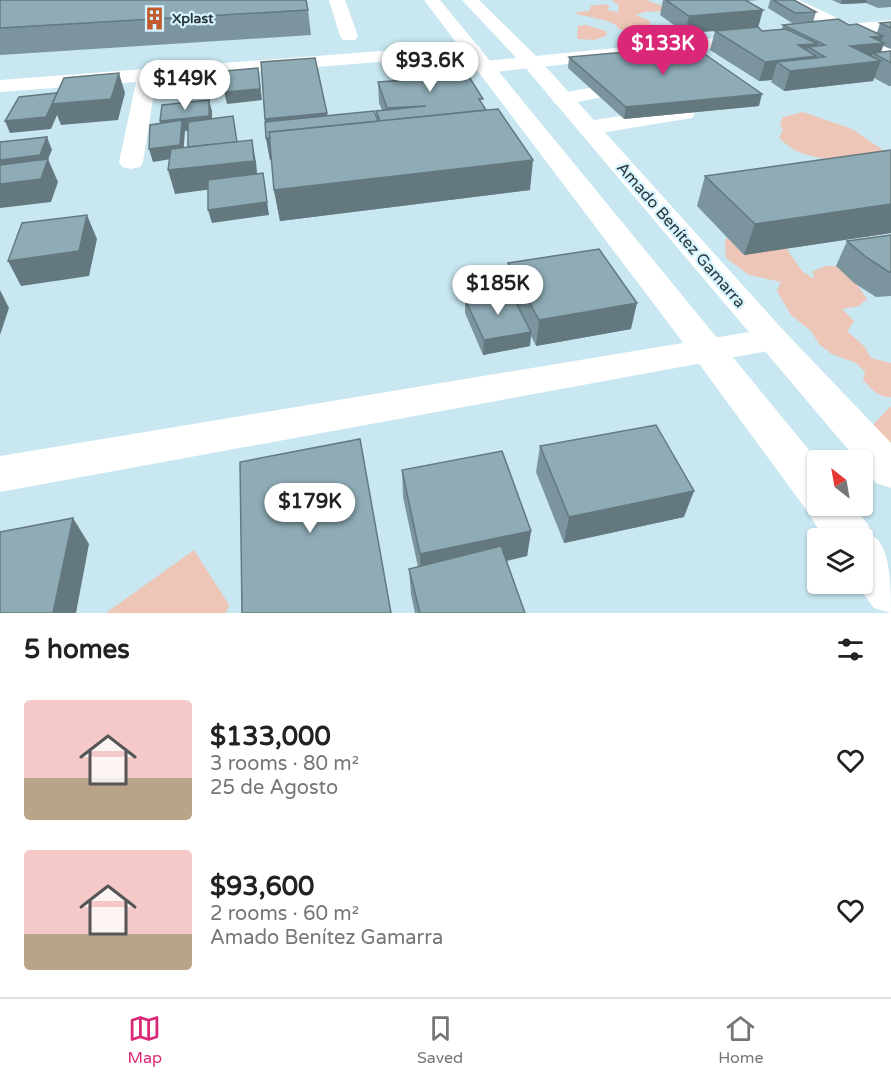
<!DOCTYPE html>
<meta charset="utf-8">
<style>
body{margin:0;font-family:"Varela Round",sans-serif;background:#f6f6f6;color:#222;height:100vh;display:flex;flex-direction:column;font-size:22px;white-space:nowrap}
*{box-sizing:border-box;margin:0}
p{font-size:20px;color:#767676}
.icon{flex:none;width:33px;height:33px;fill:none;stroke:currentColor;stroke-width:2;stroke-linecap:round;stroke-linejoin:round}
.map{position:relative;height:613px;overflow:hidden}
.drawer{display:flex;flex-direction:column;background:#fff;flex:1}
.drawer>*{flex:none}
.needle{width:39px;rotate:329deg}
.fabs{position:absolute;left:807px;top:450px;display:grid;gap:12px}
.fabs a{display:grid;place-items:center;width:66px;height:66px;border-radius:6px;background:#fff;box-shadow:0 2px 4px #0004;font-size:30px}
.price{position:absolute;translate:-50% -51px;padding:0 14px;border-radius:21px;background:#fff;color:#222;font-size:20px;line-height:39px;filter:drop-shadow(0 2px 3px #0008)}
.price::after{content:'';position:absolute;left:50%;top:36px;width:18px;height:14px;margin-left:-9px;background:inherit;clip-path:polygon(0 0,100% 0,50% 100%)}
.price.current{background:#db2777;color:#fff}
ul{padding:0;list-style:none}
li{display:flex;align-items:center;gap:18px;height:150px;padding:0 24px}
li span{display:grid;place-items:center;flex:none;width:168px;height:120px;border-radius:6px;color:#555}
li>.icon{margin-inline-start:auto}
span .icon{width:72px;height:72px;fill:#fffc;stroke-width:1}
li b{font-size:26px}
h2{display:flex;justify-content:space-between;align-items:center;height:72px;padding:0 24px;font-size:26px}
.tab-bar{display:flex;justify-content:space-around;align-items:center;height:84px;border-top:2px solid #e0e0e0;background:#fff;font-size:16px;color:#767676}
.tab-bar a{display:grid;justify-items:center;gap:3px}
.tab-bar .current{color:#db2777}
.map>svg:first-child{display:block}
</style>
<div class="map">
<svg width="891" height="613" viewBox="0 0 891 613">
<rect width="100%" height="100%" fill="#c8e7f1"/>
<!-- green -->
<g fill="#edc6b7">
<path d="M612,0H646L671,9L670,11L644,12L636,15L650,21L651,29C642,31 631,33 622,30C618,29 618,27 614,24C610,21 584,15 578,15L576,12L589,11L591,6L604,4L610,6L607,10L618,12L619,6Z"/>
<polygon points="586,25 606,31 607,35 595,40 577,39 578,26"/>
<path d="M803,112L852,129L883,150L878,159C846,159 802,165 779,137L783,131L780,123L783,117Z"/>
<path d="M731,232L782,242L802,271L814,279L813,271L826,266H844L867,299L859,306L842,309L854,321L847,331L865,347L871,358L891,363V397C880,399 870,388 863,380L865,372L856,363L832,354L820,345L811,331L791,315L777,291L781,282L749,275L726,258L725,241Z"/>
<polygon points="891,406 891,452 873,425"/>
<polygon points="194,550 229,605 226,613 106,613"/>
</g>
<g fill="none" stroke-linecap="round" stroke-linejoin="round">
<!-- minor -->
<g fill="#fff" fill-rule="evenodd">
<polygon points="329,0 345,0 358,36 355,40 343,40 340,36"/>
<polygon points="778,0 799,0 850,24 891,20 891,30 868,32 891,43 891,56 845,35 816,36 813,32 816,28 827,26 780,3"/>
<polygon points="755,34 761,35 764,39 761,43 485,73 478,71 475,67 478,63 485,61"/>
<polygon points="472,44 479,46 481,50 479,54 156,80 143,162 140,167 131,169 122,167 119,162 136,82 0,92 0,80"/>
<polygon points="595,87 602,89 605,93 602,97 563,105 555,104 552,99 555,94"/>
<polygon points="684,106 692,108 695,113 692,118 588,135 580,133 577,128 580,123 588,121"/>
<polygon points="773,328 785,332 790,340 785,348 0,492 0,456"/>
</g>
<!-- major -->
<g fill="#fff" fill-rule="evenodd">
<path d="M424,0H440L818,461V506H852L867,523L873,536C891,546 891,590 891,613L874,608L856,584H862V538H824L805,508L697,361Z"/>
<polygon points="462,0 479,0 537,57 785,332 891,443 891,488 876,483 862,467 862,460 857,460 523,65"/>
</g>
</g>
<!-- wall -->
<g fill="#7b949d">
<polygon points="0,0 308,10 311,35 0,55"/>
<polygon points="663,0 759,0 747,1 758,28 762,31 782,29 783,25 812,22 792,23 768,8 770,0 794,0 816,12 813,22 849,25 877,33 880,23 891,22 891,49 883,46 881,52 891,51 891,86 889,86 874,78 873,81 784,91 771,82 772,80 759,81 710,50 715,31 725,30 685,33 660,15"/>
<polygon points="832,0 891,0 891,7 878,8 866,3 841,4"/>
<polygon points="569,57 759,106 624,119 568,68"/>
<polygon points="261,62 327,115 377,119 376,111 382,110 379,103 378,82 403,80 403,69 483,106 530,190 280,221 274,190 272,160 270,160 266,138"/>
<polygon points="891,150 891,233 744,255 697,206 705,176"/>
<polygon points="891,235 891,296 876,297 854,283 836,266 847,241"/>
<polygon points="508,263 631,329 536,346 531,336 530,346 483,355 465,313 465,299 508,292 506,288"/>
<polygon points="540,446 684,517 564,543 536,472"/>
<polygon points="402,470 531,531 527,556 507,561 525,613 415,613 411,594 409,569 418,567 403,497"/>
</g>
<!-- shaded-wall -->
<g fill="#64787f">
<polygon points="842,0 867,0 866,3 841,4"/>
<polygon points="763,10 758,28 685,33 689,16"/>
<polygon points="883,36 880,44 884,43 879,57 873,53 870,62 881,61 873,81 784,91 790,71 777,62 772,80 759,81 765,62 798,45 818,44 816,52 808,47 804,57 816,56 812,69 850,46 871,37"/>
<polygon points="258,68 262,100 227,104 224,92"/>
<polygon points="119,73 125,93 118,120 61,125 57,115 51,129 10,133 5,121 57,93"/>
<polygon points="762,94 759,106 624,119 626,107"/>
<polygon points="209,100 212,111 212,128 185,131 183,157 153,162 149,149 163,133 160,121"/>
<polygon points="327,113 329,131 381,148 270,160 266,138 268,138 265,119"/>
<polygon points="47,137 52,150 48,159 58,182 51,202 0,208 0,160"/>
<polygon points="252,140 256,162 258,183 175,194 168,170"/>
<polygon points="533,160 530,190 280,221 274,190"/>
<polygon points="263,173 269,215 212,223 208,210"/>
<polygon points="891,204 891,233 744,255 755,224"/>
<polygon points="87,215 97,239 89,276 21,286 8,261"/>
<polygon points="0,290 9,308 0,335"/>
<polygon points="637,303 631,329 536,346 539,320"/>
<polygon points="531,332 530,346 483,355 484,340"/>
<polygon points="694,491 684,517 564,543 569,517"/>
<polygon points="73,518 89,544 76,613 53,613"/>
<polygon points="531,531 527,556 421,579 420,554"/>
</g>
<!-- building -->
<g fill="#8facb6" stroke="#64787f" stroke-width="1.5">
<polygon points="0,0 306,0 308,10 0,28"/>
<polygon points="666,0 745,0 763,10 689,16"/>
<polygon points="773,0 794,0 816,12 795,13"/>
<polygon points="838,19 849,25 857,24 883,36 871,37 884,43 850,46 881,61 790,71 777,62 825,57 808,47 825,45 783,25"/>
<polygon points="891,22 891,28 880,23"/>
<polygon points="758,27 762,31 786,29 818,44 798,45 816,56 765,62 715,31"/>
<polygon points="693,46 762,94 626,107 569,57"/>
<polygon points="891,51 891,63 873,53"/>
<polygon points="315,58 327,113 265,119 261,62"/>
<polygon points="461,64 483,99 479,99 486,110 380,121 376,111 426,106 387,108 378,82 408,80 403,69"/>
<polygon points="258,68 260,89 224,92 225,71"/>
<polygon points="119,73 111,99 52,104 64,78"/>
<polygon points="57,93 46,117 5,121 19,97"/>
<polygon points="209,100 209,116 160,121 162,105"/>
<polygon points="498,109 533,160 274,190 269,132"/>
<polygon points="374,111 378,121 269,132 270,138 266,138 265,122"/>
<polygon points="233,116 237,142 188,147 188,122"/>
<polygon points="182,120 180,145 149,149 150,125"/>
<polygon points="47,137 40,155 0,160 0,142"/>
<polygon points="252,140 254,161 168,170 171,149"/>
<polygon points="891,150 891,204 755,224 705,176"/>
<polygon points="48,159 41,179 0,184 0,165"/>
<polygon points="263,173 267,202 208,210 208,180"/>
<polygon points="87,215 79,251 8,261 22,223"/>
<polygon points="891,235 891,272 889,272 866,257 847,241"/>
<polygon points="599,249 637,303 539,320 508,263"/>
<polygon points="510,291 531,332 484,340 465,299"/>
<polygon points="656,425 694,491 569,517 540,446"/>
<polygon points="360,439 391,613 242,613 240,462"/>
<polygon points="502,451 531,531 420,554 402,470"/>
<polygon points="73,518 53,613 0,613 0,532"/>
<polygon points="501,546 525,613 420,613 409,569"/>
</g>
<!-- icons -->
<defs>
<symbol id="building-bare" viewBox="-9 -9 18 18"><path d="M-4-6H4V6H1V3H-1V6H-4ZM-2.5-4.3h1.7v1.8h-1.7ZM.8-4.3h1.7v1.8H.8ZM-2.5-1h1.7V.8h-1.7ZM.8-1h1.7V.8H.8Z" fill="#c15b2d" stroke="#d5f4ff" stroke-width="2.5" paint-order="stroke"/></symbol>
</defs>
<g fill-rule="evenodd">
<use href="#building-bare" x="138" y="2" width="33" height="33"/>
</g>
<g text-anchor="middle" dominant-baseline="central" stroke-width="4.5" stroke-linejoin="round" paint-order="stroke">
<!-- far-poi labels -->
<g font-size="14" font-weight="bold" fill="#2b373b" stroke="#d5f4ff" text-anchor="start">
<text x="172" y="18">Xplast</text>
</g>
<!-- street labels -->
<g font-size="16" fill="#2b373b" stroke="#d5f4ff">
<text transform="translate(681 235) rotate(49)">Amado Benítez Gamarra</text>
</g>
</g>
</svg>
<div class="fabs">
<a><svg class="needle" viewBox="-14 -14 28 28"><path d="M0-13l5 13h-10z" fill="#e53935"/><path d="M0 13l5-13h-10z" fill="#767676"/></svg></a>
<a><svg class="icon" aria-label="layers" viewBox="0 0 24 24"><path d="M12 4l9 5-9 5-9-5zM3 14l9 5 9-5"/></svg></a>
</div>
<b class="price current" style="left:663px;top:76px">$133K</b>
<b class="price" style="left:430px;top:93px">$93.6K</b>
<b class="price" style="left:185px;top:111px">$149K</b>
<b class="price" style="left:498px;top:316px">$185K</b>
<b class="price" style="left:310px;top:534px">$179K</b>
</div>
<section class="drawer">
<h2>5 homes<svg class="icon" aria-label="filters" viewBox="0 0 24 24"><path d="M4 7h16M4 17h16"/><circle cx="9" cy="7" r="2"/><circle cx="15" cy="17" r="2"/></svg></h2>
<ul>
<li><span style="background:linear-gradient(#f6c9c9 65%,#b9a48a 0)"><svg class="icon" aria-label="home" viewBox="0 0 24 24"><path d="M3 11l9-7 9 7M6 9v11h12V9"/></svg></span><div><b>$133,000</b><p>3 rooms · 80 m²</p><p>25 de Agosto</p></div><svg class="icon" aria-label="heart" viewBox="0 0 24 24"><path d="M12 20l-8-8c-3-5 5-10 8-4 3-6 11-1 8 4z"/></svg></li>
<li><span style="background:linear-gradient(#f6c9c9 70%,#b9a48a 0)"><svg class="icon" aria-label="home" viewBox="0 0 24 24"><path d="M3 11l9-7 9 7M6 9v11h12V9"/></svg></span><div><b>$93,600</b><p>2 rooms · 60 m²</p><p>Amado Benítez Gamarra</p></div><svg class="icon" aria-label="heart" viewBox="0 0 24 24"><path d="M12 20l-8-8c-3-5 5-10 8-4 3-6 11-1 8 4z"/></svg></li>
</ul>
</section>
<nav class="tab-bar">
<a class="current"><svg class="icon" aria-label="map" viewBox="0 0 24 24"><path d="M3 6l6-2 6 2 6-2v14l-6 2-6-2-6 2zM9 4v14M15 6v14"/></svg>Map</a>
<a><svg class="icon" aria-label="saved" viewBox="0 0 24 24"><path d="M7 4h10v16l-5-4-5 4z"/></svg>Saved</a>
<a><svg class="icon" aria-label="home" viewBox="0 0 24 24"><path d="M3 11l9-7 9 7M6 9v11h12V9"/></svg>Home</a>
</nav>
